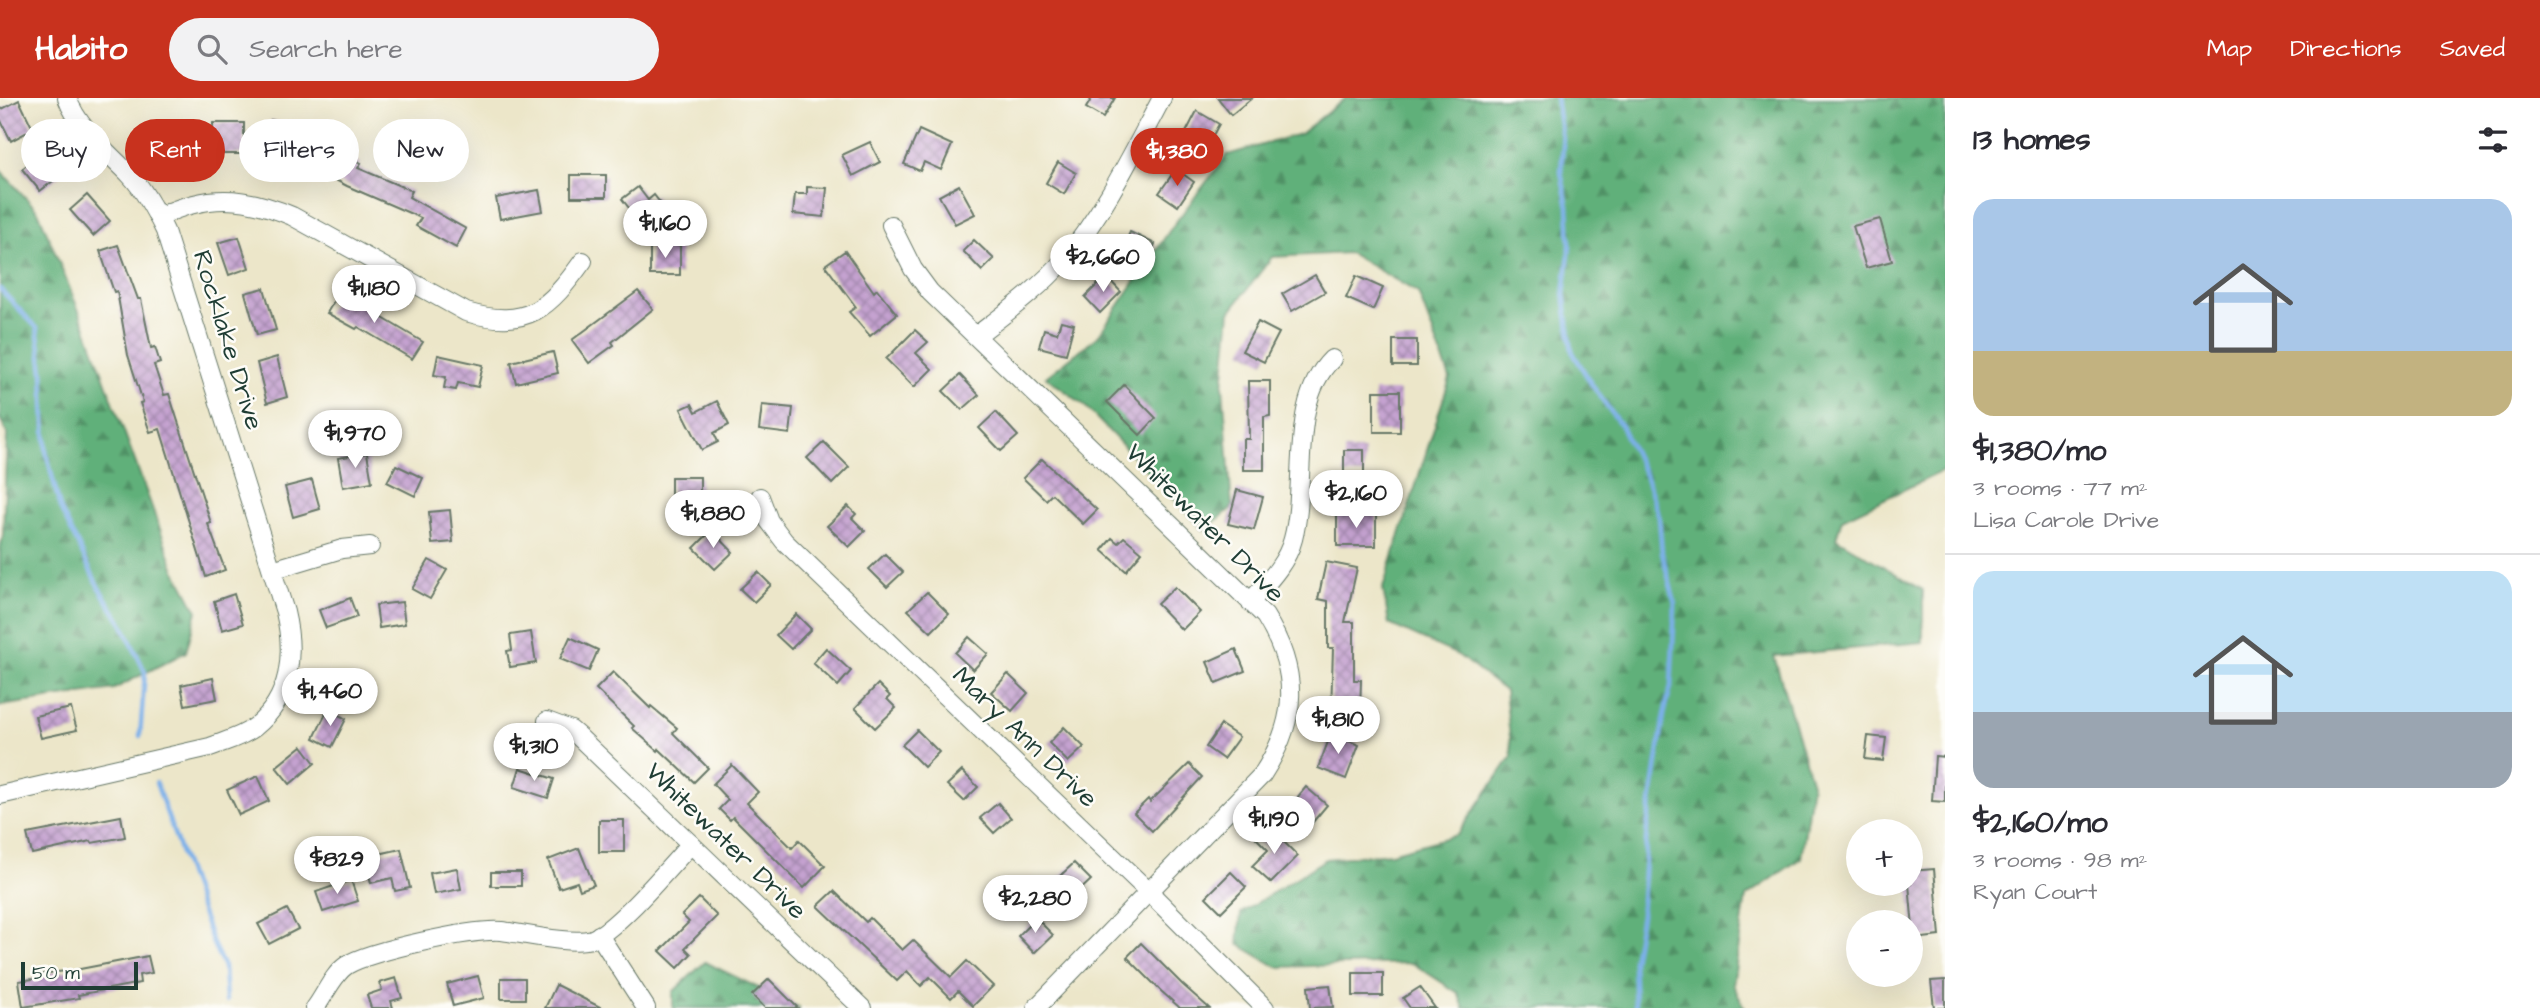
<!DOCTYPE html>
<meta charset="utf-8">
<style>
body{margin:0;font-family:"Architects Daughter",sans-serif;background:#f2f2f3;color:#2b2b33;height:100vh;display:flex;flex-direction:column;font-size:26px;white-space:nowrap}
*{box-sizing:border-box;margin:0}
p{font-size:23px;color:#7c7c81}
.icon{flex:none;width:38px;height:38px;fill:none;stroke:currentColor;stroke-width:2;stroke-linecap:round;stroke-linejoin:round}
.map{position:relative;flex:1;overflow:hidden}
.drawer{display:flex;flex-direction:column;background:#fff;width:595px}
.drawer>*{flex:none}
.hud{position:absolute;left:21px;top:21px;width:665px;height:63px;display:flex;gap:14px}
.buttons{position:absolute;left:1846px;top:721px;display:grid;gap:14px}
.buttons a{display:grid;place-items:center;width:77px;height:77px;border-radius:50%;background:#fff;box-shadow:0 7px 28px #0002;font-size:35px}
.scale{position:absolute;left:21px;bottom:18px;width:117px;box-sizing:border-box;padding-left:7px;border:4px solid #1f3d34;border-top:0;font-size:19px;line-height:24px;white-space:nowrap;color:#1f3d34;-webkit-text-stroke:5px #fdfcf7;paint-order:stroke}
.price{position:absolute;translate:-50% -60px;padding:0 16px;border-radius:24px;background:#fff;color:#222;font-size:23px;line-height:46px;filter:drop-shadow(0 2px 4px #0008)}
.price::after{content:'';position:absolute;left:50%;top:42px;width:21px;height:16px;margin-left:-10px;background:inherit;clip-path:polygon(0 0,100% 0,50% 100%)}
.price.active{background:#c8321e;color:#fff}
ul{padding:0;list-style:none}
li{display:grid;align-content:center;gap:14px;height:371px;padding:0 28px}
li+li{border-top:2px solid #e1e1e2}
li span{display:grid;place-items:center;height:217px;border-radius:21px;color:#555}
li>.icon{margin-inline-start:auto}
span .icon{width:126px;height:126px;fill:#fffc;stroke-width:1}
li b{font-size:30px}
h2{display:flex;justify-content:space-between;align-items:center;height:84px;padding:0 28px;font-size:30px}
.pill{padding:0 24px;border-radius:32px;background:#fff;box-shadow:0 7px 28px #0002;font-size:24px;line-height:63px}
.pill.active{background:#c8321e;color:#fff}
header{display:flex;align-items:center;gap:42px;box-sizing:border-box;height:98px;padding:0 35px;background:#c8321e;color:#fff}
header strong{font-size:33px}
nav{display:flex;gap:38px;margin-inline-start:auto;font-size:24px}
.search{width:490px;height:63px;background:#f2f2f3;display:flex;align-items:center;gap:18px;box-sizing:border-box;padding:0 24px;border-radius:38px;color:#7c7c81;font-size:26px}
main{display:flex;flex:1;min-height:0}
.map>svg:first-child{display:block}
</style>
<header>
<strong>Habito</strong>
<div class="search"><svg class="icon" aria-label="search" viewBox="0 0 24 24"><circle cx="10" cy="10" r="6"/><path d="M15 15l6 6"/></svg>Search here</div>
<nav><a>Map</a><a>Directions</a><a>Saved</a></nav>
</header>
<main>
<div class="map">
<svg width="1945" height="910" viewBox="0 0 1945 910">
<defs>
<pattern id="forest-firs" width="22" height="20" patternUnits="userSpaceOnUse" patternTransform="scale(1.75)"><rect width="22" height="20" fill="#61b07a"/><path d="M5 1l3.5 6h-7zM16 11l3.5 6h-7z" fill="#4f9065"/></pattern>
<pattern id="building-cross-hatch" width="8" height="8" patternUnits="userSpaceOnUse" patternTransform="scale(1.75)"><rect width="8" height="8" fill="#c5a2d0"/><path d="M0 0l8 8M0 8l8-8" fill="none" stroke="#9f85aa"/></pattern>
</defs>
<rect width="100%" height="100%" fill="#fdfcf7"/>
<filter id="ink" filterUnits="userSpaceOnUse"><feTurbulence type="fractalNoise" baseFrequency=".0143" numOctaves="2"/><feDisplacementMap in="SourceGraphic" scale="14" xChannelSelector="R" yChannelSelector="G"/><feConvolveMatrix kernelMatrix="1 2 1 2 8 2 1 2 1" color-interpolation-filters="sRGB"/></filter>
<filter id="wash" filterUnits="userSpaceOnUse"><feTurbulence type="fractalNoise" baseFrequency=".00686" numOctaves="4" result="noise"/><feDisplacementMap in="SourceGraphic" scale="28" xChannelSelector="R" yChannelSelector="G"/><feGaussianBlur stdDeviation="1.57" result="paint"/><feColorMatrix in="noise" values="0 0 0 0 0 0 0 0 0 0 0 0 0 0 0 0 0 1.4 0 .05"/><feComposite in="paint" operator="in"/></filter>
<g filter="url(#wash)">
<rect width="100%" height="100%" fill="#ece6c9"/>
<!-- forest -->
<g fill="url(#forest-firs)" stroke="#407657" stroke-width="2">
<polygon points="1346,0 1945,0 1945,372 1842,421 1836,440 1923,492 1923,544 1774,558 1812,686 1801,760 1746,799 1733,887 1745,910 1464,910 1458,895 1412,865 1277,869 1238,846 1241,815 1326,761 1391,755 1457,737 1512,658 1505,593 1458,557 1389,526 1383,490 1450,280 1418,195 1349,155 1272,159 1230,214 1223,288 1232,410 1204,432 1084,307 1046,279 1098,238 1172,129 1227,57 1300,36"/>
<polygon points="0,72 38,113 86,230 175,472 197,513 186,554 114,591 0,608 0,453 3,437 7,336 0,320"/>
<polygon points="705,864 800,910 673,910 673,894"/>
</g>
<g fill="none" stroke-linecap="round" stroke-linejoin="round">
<!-- stream -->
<g stroke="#7cb0e9" stroke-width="4.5">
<polyline points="1556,0 1563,47 1561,74 1568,109 1570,148 1564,196 1572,253 1592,287 1621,328 1646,379 1659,419 1662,455 1675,505 1671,588 1664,617 1647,731 1641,817 1633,863 1635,910"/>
<polyline points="0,191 37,230 43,273 46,353 60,410 99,490 122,525 145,574 140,638"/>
<polyline points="156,685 213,846 224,869 226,903"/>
</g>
</g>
<g id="blocks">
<!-- building -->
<g fill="url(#building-cross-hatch)">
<polygon points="1092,0 1115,0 1103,20 1086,10"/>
<polygon points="1218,0 1252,0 1231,17"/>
<polygon points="19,2 33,31 11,43 0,21 0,12"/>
<polygon points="1197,13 1219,26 1203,56 1181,44"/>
<polygon points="271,22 300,29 294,56 265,50"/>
<polygon points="213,25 244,25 244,56 192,56 192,62 161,62 161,44 181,44 181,33 213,33"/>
<polygon points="919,32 952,47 941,72 924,64 920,73 904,66"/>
<polygon points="870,44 880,64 853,78 842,57"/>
<polygon points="320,51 335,59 338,53 361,65 358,70 412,93 409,99 466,131 456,150 416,128 421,120 347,88 311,69"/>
<polygon points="44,52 63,75 40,93 22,71"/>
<polygon points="1058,64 1076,75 1064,96 1046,85"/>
<polygon points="1176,71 1194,84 1178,108 1159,95"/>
<rect x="571" y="77" width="35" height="22"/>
<polygon points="959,87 975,116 955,126 939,98"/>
<polygon points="638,89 648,102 654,97 665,111 643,128 622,101"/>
<polygon points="807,89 827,90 824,119 793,116 795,96 807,96"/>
<polygon points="539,92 543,113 500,121 496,100"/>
<polygon points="87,97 110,123 93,138 70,112"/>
<polygon points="1880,121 1892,163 1866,170 1853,128"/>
<polygon points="1130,134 1155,146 1142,175 1117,163"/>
<polygon points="239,139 249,170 229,177 218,145"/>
<polygon points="974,142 994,161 982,173 963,153"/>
<polygon points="118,147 138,201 141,201 151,250 155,249 160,265 154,267 164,297 169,296 211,425 208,426 225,472 206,479 160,331 150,334 140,305 143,304 128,257 117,193 114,194 100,153"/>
<rect x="650" y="147" width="30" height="30"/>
<polygon points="845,153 874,194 877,191 897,216 870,238 849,214 856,209 825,167"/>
<polygon points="1315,177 1325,194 1292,213 1282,196"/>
<polygon points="1106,178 1121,194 1100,215 1085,199"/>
<polygon points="1356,178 1383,190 1373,212 1346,200"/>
<polygon points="264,190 276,232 257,237 245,195"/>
<polygon points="638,193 653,211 612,244 614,247 589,265 572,242"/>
<polygon points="339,194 423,244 412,261 358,229 356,231 327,215"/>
<polygon points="1061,223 1074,226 1066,256 1039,249 1044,231 1057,235"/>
<polygon points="1258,224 1279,235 1264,264 1242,253"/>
<polygon points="915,232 928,244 916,255 932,271 914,289 886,261"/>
<rect x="1393" y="242" width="24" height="26"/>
<polygon points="553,254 558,275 516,285 511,264"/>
<polygon points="438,257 483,267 478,289 458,285 456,292 444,290 446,279 434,277"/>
<polygon points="277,259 287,299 267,305 257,265"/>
<polygon points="960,277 979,297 962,312 943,293"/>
<polygon points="1248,283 1270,283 1270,318 1264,319 1264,372 1243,372 1243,341 1249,341"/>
<polygon points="1124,287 1156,320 1140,337 1107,304"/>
<rect x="1374" y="293" width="26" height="41"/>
<polygon points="717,303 729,327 714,335 718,344 702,352 681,311 692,306 696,314"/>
<polygon points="762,307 793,310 790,336 759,332"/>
<polygon points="996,314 1018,338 1001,353 979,330"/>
<polygon points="824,344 849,369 832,386 807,360"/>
<rect x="1344" y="352" width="20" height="25"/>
<polygon points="367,355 372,384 343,389 338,360"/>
<polygon points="1042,361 1097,412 1083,426 1052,396 1046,402 1023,380"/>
<polygon points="396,367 423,380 415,398 387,384"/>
<rect x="671" y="379" width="29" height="29"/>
<polygon points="312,382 320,411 293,419 285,389"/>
<polygon points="1237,392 1263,399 1254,432 1228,426"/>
<polygon points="848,408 856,416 852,420 865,433 849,449 827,428"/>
<polygon points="450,412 453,444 432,446 429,414"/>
<rect x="1337" y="416" width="39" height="32"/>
<polygon points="712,432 733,454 715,471 694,450"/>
<polygon points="1124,439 1142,454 1126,473 1102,452 1112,440 1118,445"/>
<polygon points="885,456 903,474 887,489 869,471"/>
<polygon points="429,462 447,472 430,501 412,491"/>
<polygon points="1326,464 1357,470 1345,524 1354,524 1354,582 1361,582 1360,614 1331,614 1333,550 1328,550 1328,503 1318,501"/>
<polygon points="758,474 771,487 754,504 740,491"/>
<polygon points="1175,489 1200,514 1182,532 1157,506"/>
<polygon points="927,494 949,516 931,534 908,512"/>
<polygon points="234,496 243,526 222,532 214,503"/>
<polygon points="350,500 357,519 326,530 319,512"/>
<polygon points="402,504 405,526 379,530 376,507"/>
<polygon points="796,516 811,531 791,551 776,537"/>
<polygon points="531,534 536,565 510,569 507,553 512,552 510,537"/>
<polygon points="570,539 598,552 589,573 560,561"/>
<polygon points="969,539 988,556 973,572 955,555"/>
<polygon points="826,550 851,573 838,588 813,565"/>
<polygon points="1236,551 1245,573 1216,585 1207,564"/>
<polygon points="613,574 650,610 651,608 677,630 673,635 708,670 694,684 659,651 658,653 632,630 634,628 596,591"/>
<polygon points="1008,576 1028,595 1012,613 991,594"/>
<polygon points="213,580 217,601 185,607 181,587"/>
<polygon points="878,586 890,598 887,601 896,610 875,630 855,610"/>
<polygon points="71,610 77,632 41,640 35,618"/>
<polygon points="328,611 346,621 332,649 314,640"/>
<polygon points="1221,627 1239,639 1223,661 1206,649"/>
<polygon points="1064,629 1084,649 1068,664 1049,645"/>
<polygon points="917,632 939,654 924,669 902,647"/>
<polygon points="1331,636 1359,647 1346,681 1318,670"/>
<polygon points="1868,638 1886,640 1883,663 1865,661"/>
<polygon points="302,648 315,665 290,686 276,669"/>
<polygon points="1935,658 1945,659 1945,704 1932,703"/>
<polygon points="1189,666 1202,679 1152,733 1134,715 1148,701 1150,704"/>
<polygon points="732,667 758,694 747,705 792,750 799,742 825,768 804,790 733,719 730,722 719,711 728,702 713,686"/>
<polygon points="520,670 554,681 548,700 514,689"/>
<polygon points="962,673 978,689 964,703 947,687"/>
<polygon points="258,678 269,703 239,717 227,692"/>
<polygon points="1306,689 1327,707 1307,731 1286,713"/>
<polygon points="998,705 1011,720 994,735 980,720"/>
<polygon points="121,718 125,739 92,745 91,743 32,756 27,736"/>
<rect x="599" y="722" width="25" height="32"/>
<polygon points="1268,728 1298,758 1271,785 1252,768 1268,752 1256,740"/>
<polygon points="579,750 594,787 580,792 577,784 559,790 548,762"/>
<polygon points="401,751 410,790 395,793 392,780 371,785 365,759"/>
<polygon points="1074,765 1091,782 1076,796 1084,804 1072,816 1047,790"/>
<polygon points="457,770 461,791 434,796 430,775"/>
<polygon points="1934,771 1940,838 1914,841 1909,786 1911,786 1911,773"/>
<rect x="491" y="774" width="30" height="14"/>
<polygon points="1231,774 1246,789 1221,814 1206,799"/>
<polygon points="351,782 358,803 323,814 316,794"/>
<polygon points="834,793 866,824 870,820 902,852 913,842 951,879 967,863 993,888 973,908 958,893 951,900 930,879 921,888 907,873 897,883 818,808"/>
<polygon points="699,800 717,818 685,850 691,856 678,870 660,853 689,824 682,817"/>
<polygon points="287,811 298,831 269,846 258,826"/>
<polygon points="1036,820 1053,837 1034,855 1018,838"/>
<polygon points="1141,845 1183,887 1209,910 1180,910 1161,893 1127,859"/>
<polygon points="148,858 152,875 139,877 140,885 78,897 79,900 23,909 19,883 40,880 40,876 75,872"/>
<rect x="1353" y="875" width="30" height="23"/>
<polygon points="478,878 484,900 453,908 447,886"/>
<polygon points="396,880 402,900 391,903 393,910 371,910 367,897 382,892 379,885"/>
<rect x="501" y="880" width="24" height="21"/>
<polygon points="769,881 798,910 765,910 752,897"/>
<polygon points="1945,882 1945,910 1934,910 1931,883"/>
<polygon points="556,887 602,910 545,910"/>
<polygon points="1330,887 1333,909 1310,910 1308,889"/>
<polygon points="1420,889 1435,910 1410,910 1403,900"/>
</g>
</g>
</g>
<g filter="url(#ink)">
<use href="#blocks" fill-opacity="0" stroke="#677868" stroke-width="2"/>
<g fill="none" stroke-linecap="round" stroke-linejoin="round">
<defs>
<g id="minor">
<path d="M158,119C207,96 242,97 292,118L466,214C528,232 549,210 583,163"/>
<path d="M891,127L913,171L930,194L1265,518C1300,574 1298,622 1262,677L1036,910"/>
<path d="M976,238C1007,214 1039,191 1065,161C1105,113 1133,54 1162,0"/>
<polyline points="760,399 769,423 784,443 1149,794 1265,910"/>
<polyline points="272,472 342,451 370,448"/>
<path d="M1251,503C1267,485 1287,465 1293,441C1308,385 1288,304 1332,261"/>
<polyline points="547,623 571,632 578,638 862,910"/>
<path d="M0,697L210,649C225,643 242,639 255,629C291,600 295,556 285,514L165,133C156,114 145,93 130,77C107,53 79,32 67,0"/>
<polyline points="599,837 646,910"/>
<path d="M315,910C325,897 333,876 347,867C369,853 475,830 502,833C524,836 572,847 592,841C616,833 671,767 691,746"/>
</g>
</defs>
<!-- minor casing -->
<use href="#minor" stroke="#677868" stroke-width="20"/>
<!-- minor -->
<use href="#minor" stroke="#fff" stroke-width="18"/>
</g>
</g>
<g text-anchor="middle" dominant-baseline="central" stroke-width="5" stroke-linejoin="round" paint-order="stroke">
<!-- street labels -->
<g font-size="26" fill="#1f3d34" stroke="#fdfcf7">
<text transform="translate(228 242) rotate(73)">Rocklake Drive</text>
<text transform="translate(1205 425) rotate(45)">Whitewater Drive</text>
<text transform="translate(1025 639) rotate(44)">Mary Ann Drive</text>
<text transform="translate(726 743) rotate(44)">Whitewater Drive</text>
</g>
</g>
</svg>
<div class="buttons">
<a>+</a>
<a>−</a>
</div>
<div class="scale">50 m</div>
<b class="price active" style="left:1177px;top:90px">$1,380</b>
<b class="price" style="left:665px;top:162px">$1,160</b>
<b class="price" style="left:1103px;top:196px">$2,660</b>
<b class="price" style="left:374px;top:227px">$1,180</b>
<b class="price" style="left:355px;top:372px">$1,970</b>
<b class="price" style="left:1356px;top:432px">$2,160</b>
<b class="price" style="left:713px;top:452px">$1,880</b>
<b class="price" style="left:330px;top:630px">$1,460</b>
<b class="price" style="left:1338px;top:658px">$1,810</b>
<b class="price" style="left:534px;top:685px">$1,310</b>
<b class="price" style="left:1274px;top:758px">$1,190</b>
<b class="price" style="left:337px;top:798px">$829</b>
<b class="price" style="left:1035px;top:837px">$2,280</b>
<div class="hud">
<a class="pill">Buy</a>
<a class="pill active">Rent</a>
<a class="pill">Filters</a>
<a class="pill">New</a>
</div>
</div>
<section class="drawer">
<h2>13 homes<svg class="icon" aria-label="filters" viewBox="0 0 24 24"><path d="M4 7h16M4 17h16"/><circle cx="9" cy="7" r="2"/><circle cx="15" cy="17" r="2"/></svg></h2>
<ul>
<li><span style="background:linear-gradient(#a9c7e8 70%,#c2b280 0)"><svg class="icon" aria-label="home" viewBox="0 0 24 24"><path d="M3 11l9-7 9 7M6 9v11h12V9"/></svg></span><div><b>$1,380/mo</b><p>3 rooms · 77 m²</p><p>Lisa Carole Drive</p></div></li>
<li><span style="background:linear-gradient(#bfe0f5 65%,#9aa5b1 0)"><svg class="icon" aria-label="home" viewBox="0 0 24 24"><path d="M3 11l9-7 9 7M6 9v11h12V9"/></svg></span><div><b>$2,160/mo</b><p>3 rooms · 98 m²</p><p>Ryan Court</p></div></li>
</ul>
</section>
</main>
